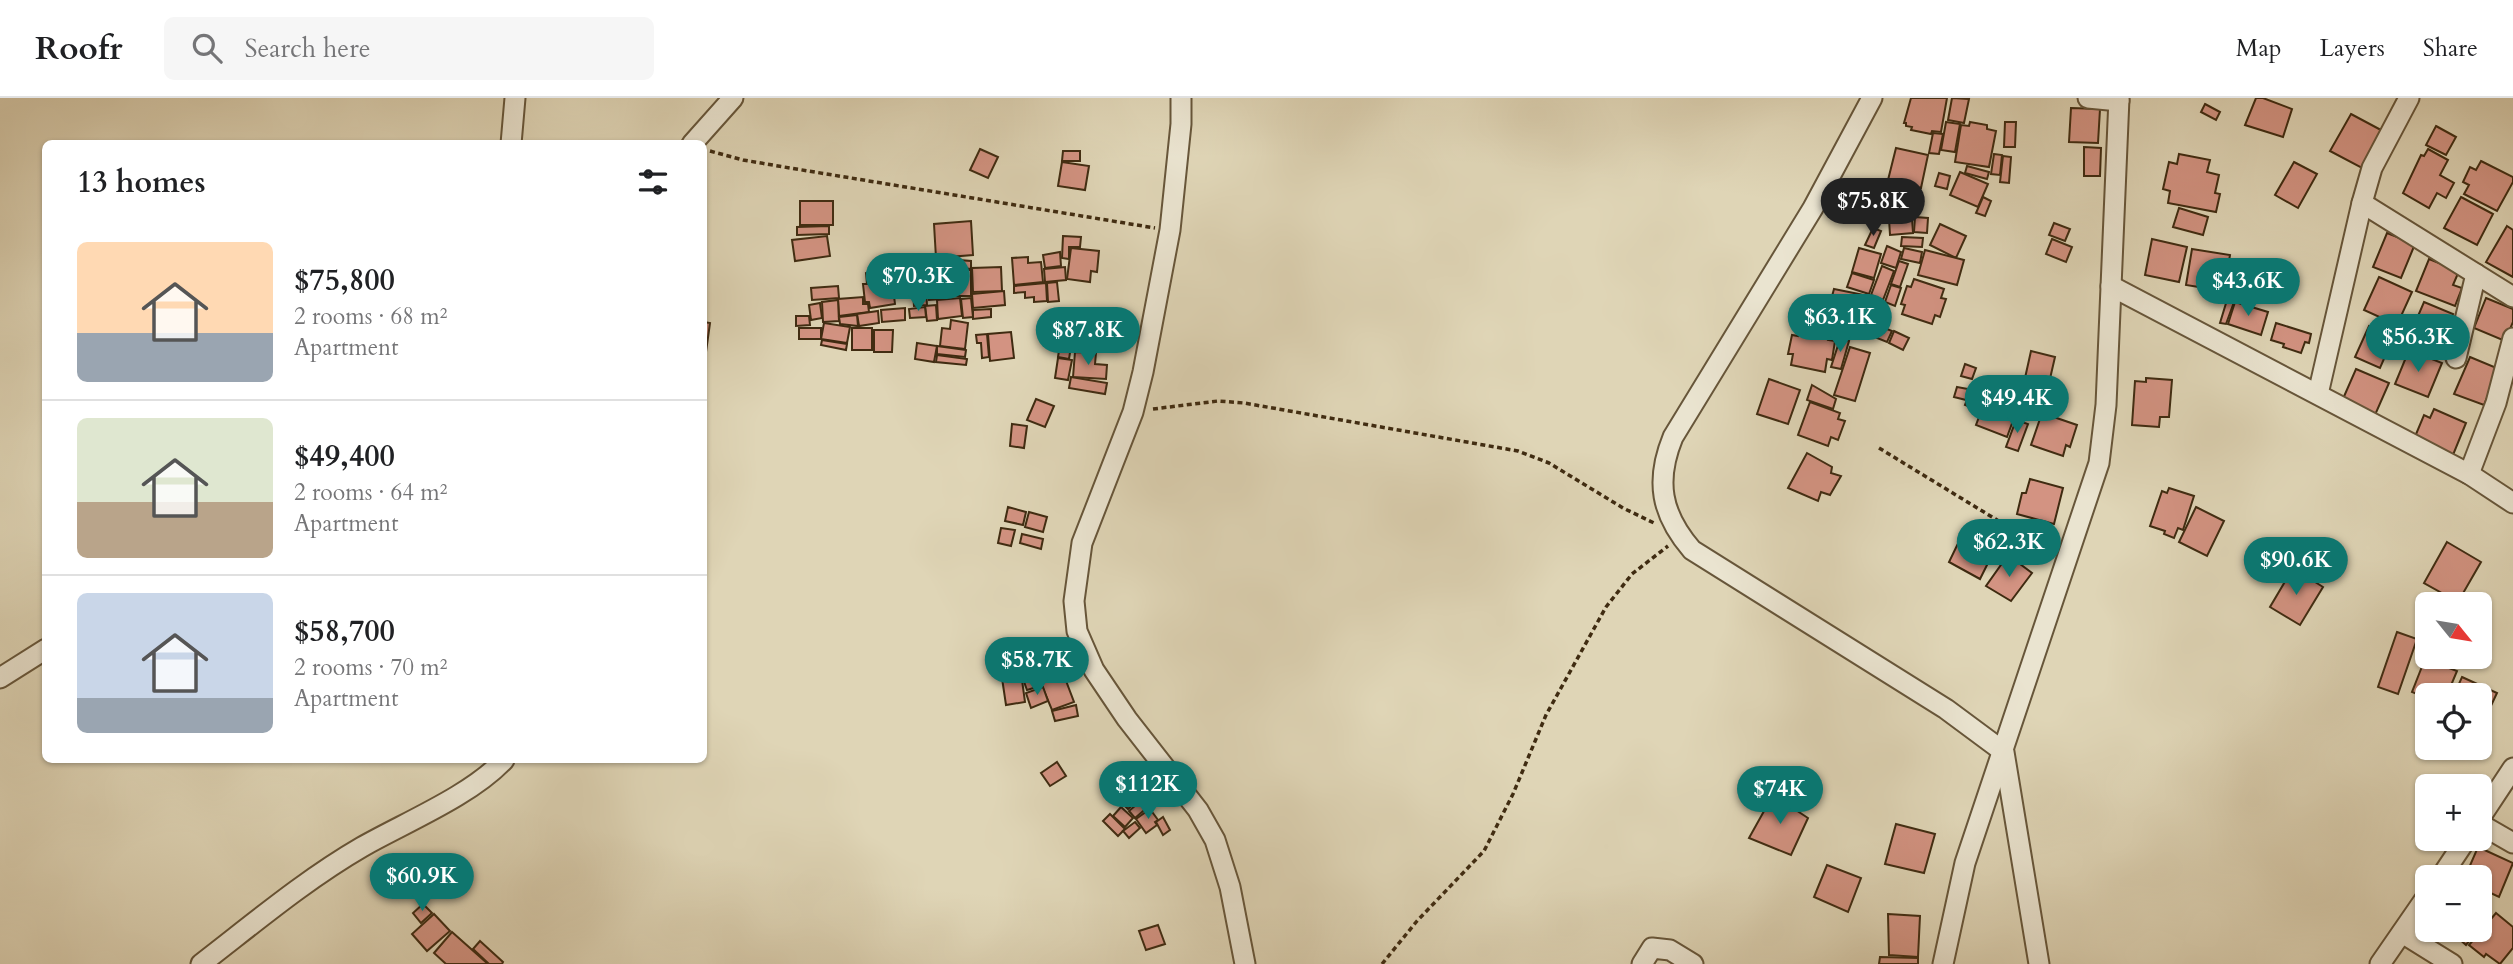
<!DOCTYPE html>
<meta charset="utf-8">
<style>
body{margin:0;font-family:Cardo,serif;background:#f6f6f6;color:#202124;height:100vh;display:flex;flex-direction:column;font-size:26px;white-space:nowrap}
*{box-sizing:border-box;margin:0}
p{font-size:23px;color:#757577}
.icon{flex:none;width:38px;height:38px;fill:none;stroke:currentColor;stroke-width:2;stroke-linecap:round;stroke-linejoin:round}
.map{position:relative;flex:1;overflow:hidden}
.side{position:absolute;left:42px;top:42px;width:665px;height:623px;display:flex;flex-direction:column;background:#fff;border-radius:10px;box-shadow:0 2px 5px #0004}
.side>*{flex:none}
.needle{width:46px;rotate:120deg}
.buttons{position:absolute;left:2415px;top:494px;display:grid;gap:14px}
.buttons a{display:grid;place-items:center;width:77px;height:77px;border-radius:10px;background:#fff;box-shadow:0 2px 5px #0004;font-size:35px}
.price{position:absolute;translate:-50% -60px;padding:0 16px;border-radius:24px;background:#0f766e;color:#fff;font-size:23px;line-height:46px;filter:drop-shadow(0 2px 4px #0008)}
.price::after{content:'';position:absolute;left:50%;top:42px;width:21px;height:16px;margin-left:-10px;background:inherit;clip-path:polygon(0 0,100% 0,50% 100%)}
.price.current{background:#222;color:#fff}
ul{padding:0;list-style:none}
li{display:flex;align-items:center;gap:21px;height:175px;padding:0 35px}
li+li{border-top:2px solid #e0e0e0}
li span{display:grid;place-items:center;flex:none;width:196px;height:140px;border-radius:10px;color:#555}
li>.icon{margin-inline-start:auto}
span .icon{width:84px;height:84px;fill:#fffc;stroke-width:1}
li b{font-size:30px}
h2{display:flex;justify-content:space-between;align-items:center;height:84px;padding:0 35px;font-size:30px}
header{display:flex;align-items:center;gap:42px;box-sizing:border-box;height:98px;padding:0 35px;background:#fff;border-bottom:2px solid #e0e0e0}
header strong{font-size:33px}
nav{display:flex;gap:38px;margin-inline-start:auto;font-size:24px}
.search{width:490px;height:63px;background:#f6f6f6;display:flex;align-items:center;gap:18px;box-sizing:border-box;padding:0 24px;border-radius:10px;color:#757577;font-size:26px}
.map>svg:first-child{display:block}
</style>
<header>
<strong>Roofr</strong>
<div class="search"><svg class="icon" aria-label="search" viewBox="0 0 24 24"><circle cx="10" cy="10" r="6"/><path d="M15 15l6 6"/></svg>Search here</div>
<nav><a>Map</a><a>Layers</a><a>Share</a></nav>
</header>
<div class="map">
<svg width="2513" height="866" viewBox="0 0 2513 866">
<rect width="100%" height="100%" fill="#dfd5b6"/>
<filter id="stains"><feTurbulence type="fractalNoise" baseFrequency=".00286" numOctaves="4"/><feColorMatrix values="0 0 0 0 .2 0 0 0 0 .09 0 0 0 0 .02 0 0 0 .5 -.17"/></filter>
<radialGradient id="worn" r=".72"><stop offset=".6" stop-color="#630" stop-opacity="0"/><stop offset="1" stop-color="#630" stop-opacity=".3"/></radialGradient>
<!-- building -->
<g fill="#d39382" stroke="#3f2b11" stroke-width="2">
<polygon points="1911,0 1947,0 1941,34 1932,33 1931,36 1911,32 1912,29 1906,28 1906,25 1904,25"/>
<polygon points="1952,0 1969,1 1964,25 1948,22"/>
<polygon points="2256,0 2263,0 2292,11 2283,39 2245,27"/>
<polygon points="2205,6 2220,14 2216,22 2201,14"/>
<polygon points="2071,10 2100,11 2098,45 2069,44"/>
<polygon points="2351,16 2381,32 2362,70 2330,53"/>
<polygon points="1946,24 1960,26 1955,54 1941,52"/>
<polygon points="1970,24 1987,27 1987,31 1996,33 1989,69 1955,64 1961,27 1969,28"/>
<polygon points="2005,24 2016,24 2015,49 2004,49"/>
<polygon points="2436,28 2456,39 2446,57 2426,47"/>
<polygon points="1933,35 1943,36 1939,56 1929,55"/>
<polygon points="2084,49 2101,50 2100,78 2084,78"/>
<polygon points="1896,50 1928,57 1921,90 1888,82"/>
<polygon points="980,51 998,59 988,80 970,72"/>
<polygon points="2428,51 2448,62 2440,77 2454,85 2446,100 2437,95 2429,110 2403,95 2421,57 2424,58"/>
<polygon points="1063,53 1080,53 1080,63 1062,63"/>
<polygon points="1994,56 2002,57 2000,77 1991,76"/>
<polygon points="2179,56 2210,62 2207,74 2219,77 2215,95 2220,96 2216,114 2168,105 2170,93 2163,91 2169,64 2177,66"/>
<polygon points="2003,58 2011,59 2009,85 2000,84"/>
<polygon points="2481,63 2513,79 2513,84 2497,113 2464,96 2469,87 2463,84 2470,69 2476,72"/>
<polygon points="1062,64 1089,68 1085,92 1058,88"/>
<polygon points="2294,64 2317,76 2298,110 2275,97"/>
<polygon points="1967,68 1989,74 1987,81 1965,75"/>
<polygon points="1960,74 1988,86 1978,109 1950,97"/>
<polygon points="1939,75 1950,78 1947,91 1935,88"/>
<polygon points="1983,99 1991,103 1985,118 1976,115"/>
<polygon points="2461,99 2493,116 2477,147 2444,130"/>
<rect x="800" y="103" width="33" height="24"/>
<rect x="1890" y="108" width="22" height="11"/>
<polygon points="2179,110 2208,119 2203,137 2173,129"/>
<polygon points="1915,119 1928,120 1927,135 1914,134"/>
<polygon points="1912,120 1913,135 1890,137 1889,121"/>
<polygon points="971,123 973,157 936,160 934,126"/>
<polygon points="2054,125 2070,131 2065,143 2049,137"/>
<polygon points="1940,126 1966,138 1956,160 1930,147"/>
<polygon points="829,128 829,136 797,137 797,129"/>
<polygon points="2507,128 2513,132 2513,179 2486,164"/>
<polygon points="1873,130 1881,133 1874,150 1865,147"/>
<polygon points="2387,135 2415,146 2401,180 2373,169"/>
<polygon points="827,138 830,158 795,163 792,142"/>
<polygon points="1063,138 1081,139 1080,149 1069,149 1069,161 1062,160"/>
<polygon points="1902,139 1923,140 1922,149 1901,148"/>
<polygon points="2052,141 2072,149 2066,164 2046,156"/>
<polygon points="2152,141 2187,149 2179,184 2145,177"/>
<polygon points="1887,148 1901,154 1896,170 1881,165"/>
<polygon points="1071,150 1099,153 1097,174 1091,173 1090,184 1067,181"/>
<polygon points="1859,150 1881,156 1874,180 1852,174"/>
<polygon points="1904,150 1922,154 1920,165 1901,161"/>
<polygon points="2192,151 2230,157 2224,193 2186,187"/>
<polygon points="1925,152 1964,162 1957,187 1918,177"/>
<polygon points="1060,154 1061,168 1045,170 1043,157"/>
<polygon points="1028,159 1028,165 1041,164 1043,184 1014,187 1012,160"/>
<polygon points="945,161 971,163 971,171 944,168"/>
<polygon points="2429,161 2459,173 2453,187 2462,190 2455,208 2416,193"/>
<polygon points="1899,163 1908,166 1900,189 1891,186"/>
<polygon points="1882,168 1894,173 1883,202 1871,197"/>
<polygon points="1001,169 1002,193 973,194 972,170"/>
<polygon points="1065,169 1066,182 1045,184 1044,171"/>
<polygon points="891,171 892,180 895,180 898,198 894,198 895,206 870,210 869,204 865,204 863,186 867,186 866,175"/>
<rect x="942" y="172" width="29" height="26"/>
<polygon points="939,174 942,201 929,202 926,175"/>
<polygon points="1852,175 1874,182 1869,196 1847,189"/>
<polygon points="2379,179 2412,194 2397,227 2364,212"/>
<polygon points="1914,181 1944,191 1941,200 1946,201 1940,219 1935,217 1932,226 1902,216 1905,207 1901,206 1907,188 1911,189"/>
<polygon points="1057,184 1059,203 1048,204 1047,185"/>
<polygon points="1046,185 1047,203 1034,204 1034,199 1025,200 1025,194 1014,195 1014,188"/>
<polygon points="1891,187 1901,190 1895,208 1885,204"/>
<polygon points="838,188 839,200 812,202 811,190"/>
<polygon points="1834,191 1869,198 1861,236 1825,229 1827,218 1823,217 1827,201 1831,202"/>
<polygon points="926,193 927,207 914,208 913,194"/>
<polygon points="1004,193 1005,207 973,210 972,196"/>
<polygon points="863,199 863,206 868,206 869,214 839,218 838,201"/>
<polygon points="960,200 962,218 938,221 937,202"/>
<polygon points="971,200 973,219 963,220 961,201"/>
<polygon points="2486,200 2513,211 2513,224 2505,243 2474,230"/>
<polygon points="838,202 839,223 823,224 822,204"/>
<polygon points="2227,202 2234,204 2226,226 2220,225"/>
<polygon points="2235,204 2268,214 2261,237 2228,226"/>
<polygon points="2424,204 2453,216 2439,251 2409,239"/>
<polygon points="820,205 822,220 811,222 809,207"/>
<polygon points="936,207 937,222 927,223 925,208"/>
<polygon points="925,209 926,219 910,220 909,211"/>
<polygon points="905,210 905,222 882,224 881,212"/>
<polygon points="991,211 991,219 973,221 973,212"/>
<polygon points="878,213 879,225 859,228 857,216"/>
<polygon points="857,217 858,228 840,226 839,219"/>
<polygon points="796,218 809,218 810,227 796,228"/>
<polygon points="951,222 968,225 965,251 940,248 942,230 950,231"/>
<polygon points="704,224 710,225 706,254 704,253"/>
<polygon points="824,225 850,229 847,245 821,241"/>
<polygon points="2276,225 2311,236 2309,245 2305,244 2301,255 2283,249 2284,246 2271,242"/>
<polygon points="1800,227 1830,233 1828,242 1835,243 1832,262 1827,261 1825,274 1791,267 1793,256 1788,256 1792,237 1798,238"/>
<polygon points="2369,228 2394,238 2380,270 2355,259"/>
<polygon points="1882,229 1892,233 1887,244 1877,240"/>
<rect x="799" y="230" width="22" height="11"/>
<rect x="852" y="230" width="20" height="22"/>
<polygon points="874,232 893,232 892,254 874,254"/>
<polygon points="1894,233 1909,240 1903,252 1889,245"/>
<polygon points="1011,234 1014,260 990,263 988,236"/>
<polygon points="987,236 989,259 982,260 981,245 977,245 976,237"/>
<polygon points="1061,240 1072,242 1069,261 1058,259"/>
<polygon points="1840,241 1849,243 1841,271 1831,269"/>
<polygon points="822,242 847,246 846,252 821,247"/>
<polygon points="917,245 937,248 934,264 915,261"/>
<polygon points="937,248 966,252 965,259 937,256"/>
<polygon points="1850,249 1870,255 1855,303 1834,297"/>
<polygon points="2409,252 2442,265 2428,299 2395,286"/>
<polygon points="2031,253 2055,259 2049,285 2025,280"/>
<polygon points="1075,254 1096,255 1095,266 1107,267 1106,281 1073,279"/>
<polygon points="937,257 967,261 966,267 936,264"/>
<polygon points="2470,259 2499,271 2484,307 2454,296"/>
<polygon points="1058,260 1072,262 1068,282 1055,280"/>
<polygon points="1965,266 1976,270 1972,281 1961,278"/>
<polygon points="2356,271 2389,285 2375,317 2342,303"/>
<polygon points="1071,279 1107,285 1105,296 1069,290"/>
<polygon points="2146,280 2172,282 2169,319 2160,319 2159,329 2132,327 2135,283 2146,284"/>
<polygon points="1769,281 1800,292 1788,326 1757,316"/>
<polygon points="1812,287 1836,301 1833,311 1807,302"/>
<polygon points="1957,289 1968,291 1966,302 1954,299"/>
<polygon points="1971,291 1984,296 1978,312 1965,307"/>
<polygon points="1987,298 2018,309 2007,339 1976,327"/>
<polygon points="1036,301 1054,308 1045,329 1027,322"/>
<polygon points="1810,304 1840,315 1838,321 1845,323 1838,342 1831,339 1828,348 1798,337"/>
<polygon points="2434,311 2466,325 2453,357 2414,341 2424,317 2430,320"/>
<polygon points="2042,315 2077,327 2070,349 2066,347 2063,358 2031,347"/>
<polygon points="2016,322 2028,326 2018,353 2006,349"/>
<polygon points="1012,326 1027,328 1024,350 1010,348"/>
<polygon points="1807,355 1832,369 1831,375 1841,378 1830,397 1821,394 1818,403 1788,390"/>
<polygon points="2030,381 2063,390 2054,426 2017,416 2022,395 2026,395"/>
<polygon points="2169,390 2194,398 2183,432 2178,430 2174,440 2164,436 2165,433 2150,428 2162,393 2167,395"/>
<polygon points="1008,409 1026,414 1023,427 1005,423"/>
<polygon points="2196,409 2224,423 2207,458 2179,444"/>
<polygon points="1029,414 1047,419 1043,434 1025,429"/>
<polygon points="1001,430 1015,432 1011,448 998,445"/>
<polygon points="1965,431 1996,449 1980,481 1949,464"/>
<polygon points="1022,436 1043,441 1041,451 1020,445"/>
<polygon points="2447,444 2481,464 2458,504 2424,485"/>
<polygon points="2008,457 2032,475 2011,503 1986,488"/>
<polygon points="2293,470 2323,489 2300,527 2270,509"/>
<polygon points="2397,534 2417,541 2398,596 2378,589"/>
<polygon points="2425,561 2457,573 2447,597 2427,597 2427,600 2412,594"/>
<polygon points="1060,567 1074,604 1052,612 1037,576"/>
<polygon points="1035,573 1040,588 1027,592 1022,578"/>
<polygon points="1018,578 1019,583 1022,582 1025,604 1006,607 1002,580"/>
<polygon points="2462,579 2497,595 2480,631 2480,597 2454,597"/>
<polygon points="1043,589 1048,603 1031,610 1026,595"/>
<polygon points="1076,607 1078,618 1055,623 1052,613"/>
<polygon points="1057,664 1066,678 1050,688 1041,675"/>
<polygon points="1134,694 1140,700 1128,711 1122,705"/>
<polygon points="1773,697 1808,720 1791,757 1749,740"/>
<polygon points="1143,701 1149,708 1135,720 1129,713"/>
<polygon points="1121,709 1133,720 1125,729 1113,718"/>
<polygon points="1150,711 1158,722 1155,724 1157,727 1146,735 1136,721"/>
<polygon points="1110,716 1125,731 1118,738 1103,723"/>
<polygon points="1163,719 1170,732 1163,737 1156,724"/>
<polygon points="1135,724 1140,730 1129,740 1123,733"/>
<polygon points="1896,726 1935,736 1924,775 1885,766"/>
<polygon points="2478,749 2513,765 2499,799 2480,790 2480,779 2465,779"/>
<polygon points="1827,767 1861,780 1848,814 1814,799"/>
<polygon points="423,806 432,815 421,825 413,815"/>
<polygon points="2496,815 2513,829 2513,850 2500,866 2486,856 2484,859 2469,847"/>
<polygon points="434,816 450,833 427,853 412,836"/>
<polygon points="1888,816 1920,818 1918,859 1889,857"/>
<polygon points="1158,827 1165,846 1146,852 1139,833"/>
<polygon points="2448,831 2479,831 2466,847"/>
<polygon points="452,834 488,866 446,866 434,855"/>
<polygon points="480,843 503,864 502,866 489,866 473,851"/>
<polygon points="1880,859 1918,860 1918,866 1879,866"/>
</g>
<g fill="none" stroke-linecap="round" stroke-linejoin="round">
<defs>
<g id="minor">
<polyline points="1181,0 1181,26 1170,132 1143,274 1133,314 1082,445 1074,503 1077,533 1094,572 1127,621 1198,712 1215,742 1230,789 1245,866"/>
<path d="M1872,0L1813,110L1673,339C1655,383 1661,416 1692,452L1946,611L2004,654L2039,866"/>
<polyline points="2088,0 2119,3"/>
<polyline points="511,46 515,0"/>
<polyline points="692,46 733,0"/>
<polyline points="2362,105 2513,199"/>
<polyline points="2111,188 2469,376 2513,405"/>
<polyline points="2456,260 2476,176"/>
<polyline points="2318,296 2362,105 2372,70 2409,0"/>
<polyline points="2469,376 2496,305 2513,240"/>
<polyline points="0,580 46,551"/>
<polyline points="2480,720 2513,670"/>
<polyline points="2480,726 2513,745"/>
<polyline points="2441,779 2467,740"/>
<polyline points="2402,835 2452,866"/>
<path d="M201,866C253,826 305,782 362,749C406,724 470,698 504,662"/>
<polyline points="1642,866 1652,850 1670,852 1693,866"/>
<polyline points="1943,866 1965,765 2099,365 2106,307 2119,0"/>
<polyline points="2380,866 2427,798"/>
</g>
</defs>
<!-- minor casing -->
<use href="#minor" stroke="#67563a" stroke-width="23"/>
<!-- path -->
<g stroke="#3f2b11" stroke-width="3.5" stroke-dasharray="5 3.5" stroke-linecap="butt">
<polyline points="710,53 743,62 784,69 1155,130"/>
<polyline points="1153,311 1218,303 1244,305 1518,353 1549,365 1623,410 1654,425"/>
<polyline points="1879,350 2051,455"/>
<polyline points="1382,866 1417,823 1484,753 1513,696 1546,617 1606,509 1632,476 1668,448"/>
</g>
<!-- minor -->
<use href="#minor" stroke="#eae4d0" stroke-width="19"/>
</g>
<rect width="100%" height="100%" filter="url(#stains)"/>
<rect width="100%" height="100%" fill="url(#worn)"/>
</svg>
<div class="buttons">
<a><svg class="needle" viewBox="-14 -14 28 28"><path d="M0-13l5 13h-10z" fill="#e53935"/><path d="M0 13l5-13h-10z" fill="#757577"/></svg></a>
<a><svg class="icon" aria-label="locate" viewBox="0 0 24 24"><circle cx="12" cy="12" r="6"/><path d="M12 2v4M12 18v4M2 12h4M18 12h4"/></svg></a>
<a>+</a>
<a>−</a>
</div>
<b class="price current" style="left:1873px;top:140px">$75.8K</b>
<b class="price" style="left:918px;top:215px">$70.3K</b>
<b class="price" style="left:2248px;top:220px">$43.6K</b>
<b class="price" style="left:1840px;top:256px">$63.1K</b>
<b class="price" style="left:1088px;top:269px">$87.8K</b>
<b class="price" style="left:2418px;top:276px">$56.3K</b>
<b class="price" style="left:2017px;top:337px">$49.4K</b>
<b class="price" style="left:2009px;top:481px">$62.3K</b>
<b class="price" style="left:2296px;top:499px">$90.6K</b>
<b class="price" style="left:1037px;top:599px">$58.7K</b>
<b class="price" style="left:1148px;top:723px">$112K</b>
<b class="price" style="left:1780px;top:728px">$74K</b>
<b class="price" style="left:422px;top:815px">$60.9K</b>
<section class="side">
<h2>13 homes<svg class="icon" aria-label="filters" viewBox="0 0 24 24"><path d="M4 7h16M4 17h16"/><circle cx="9" cy="7" r="2"/><circle cx="15" cy="17" r="2"/></svg></h2>
<ul>
<li><span style="background:linear-gradient(#ffd9b3 65%,#9aa5b1 0)"><svg class="icon" aria-label="home" viewBox="0 0 24 24"><path d="M3 11l9-7 9 7M6 9v11h12V9"/></svg></span><div><b>$75,800</b><p>2 rooms · 68 m²</p><p>Apartment</p></div></li>
<li><span style="background:linear-gradient(#dfe7d0 60%,#b9a48a 0)"><svg class="icon" aria-label="home" viewBox="0 0 24 24"><path d="M3 11l9-7 9 7M6 9v11h12V9"/></svg></span><div><b>$49,400</b><p>2 rooms · 64 m²</p><p>Apartment</p></div></li>
<li><span style="background:linear-gradient(#c9d6e8 75%,#9aa5b1 0)"><svg class="icon" aria-label="home" viewBox="0 0 24 24"><path d="M3 11l9-7 9 7M6 9v11h12V9"/></svg></span><div><b>$58,700</b><p>2 rooms · 70 m²</p><p>Apartment</p></div></li>
</ul>
</section>
</div>
